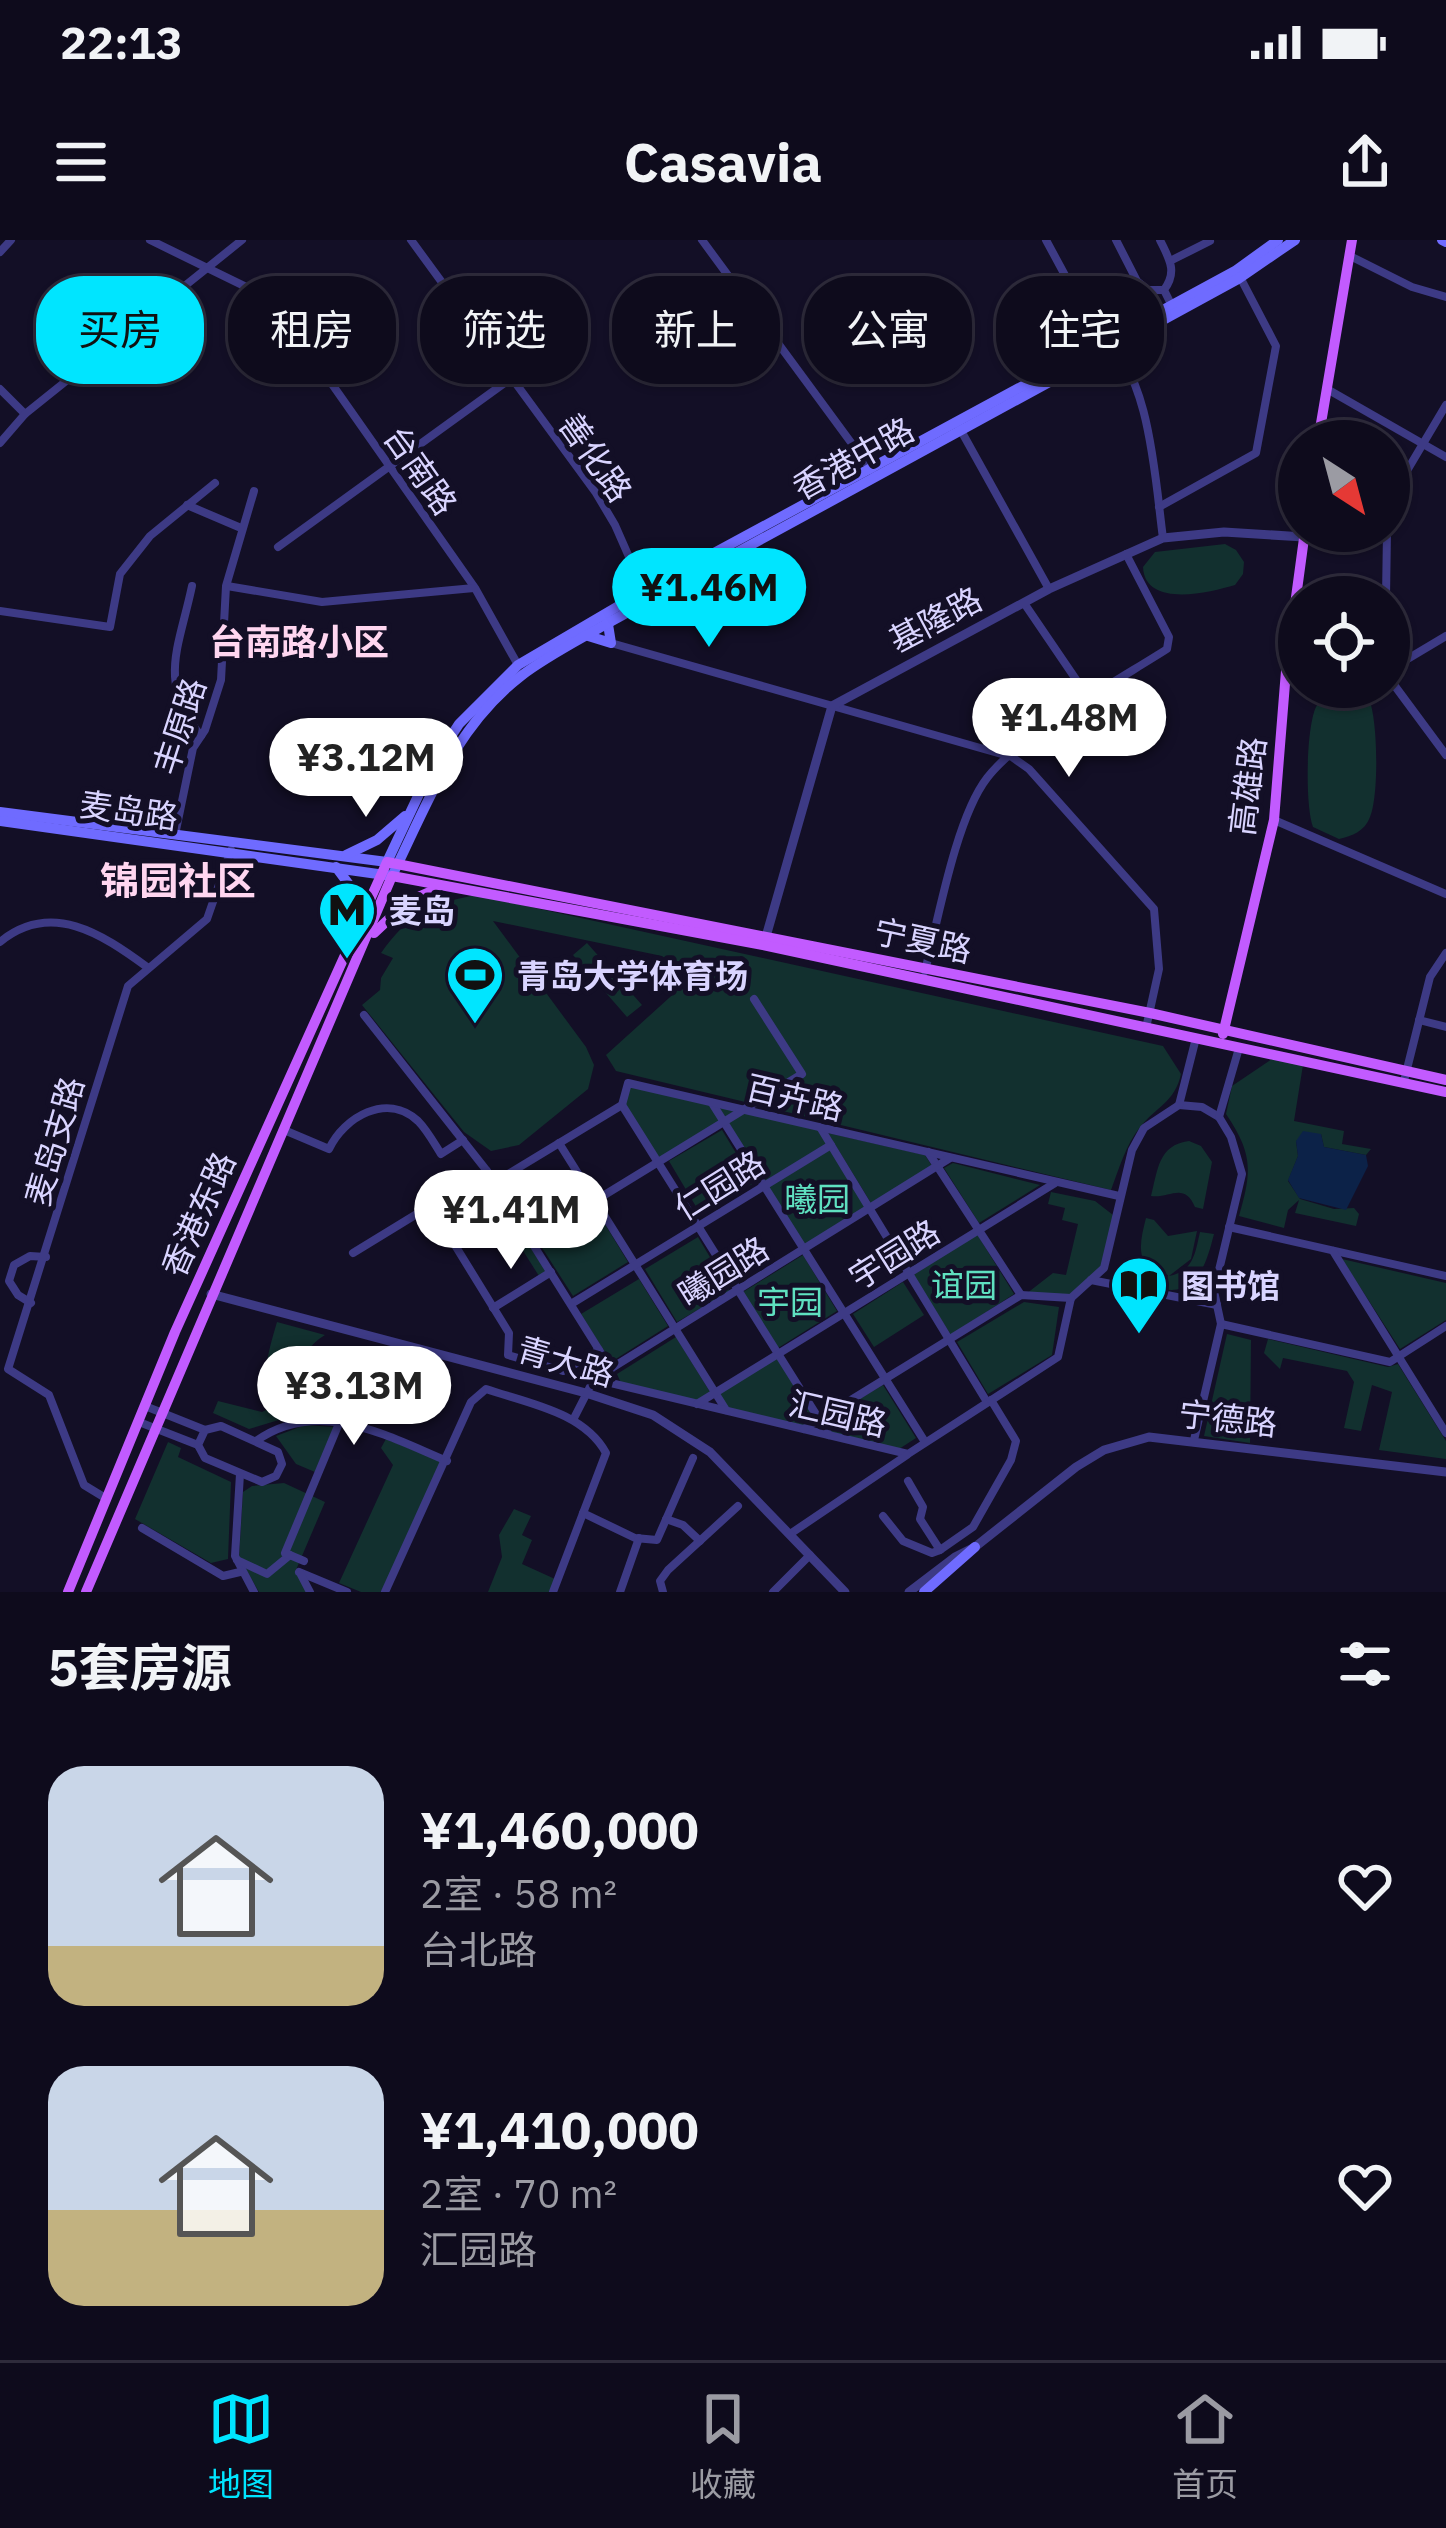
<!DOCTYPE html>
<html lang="zh">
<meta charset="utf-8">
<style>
body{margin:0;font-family:"IBM Plex Sans","Noto Sans SC",sans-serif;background:#1c1929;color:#f1f3f6;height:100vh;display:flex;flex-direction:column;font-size:45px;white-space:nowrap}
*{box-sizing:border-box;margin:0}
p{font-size:39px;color:#9b9ba3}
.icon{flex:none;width:66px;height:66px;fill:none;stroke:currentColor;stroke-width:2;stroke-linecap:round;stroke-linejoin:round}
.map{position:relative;height:1352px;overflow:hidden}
.panel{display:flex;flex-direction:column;background:#0e0b1c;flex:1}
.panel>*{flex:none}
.guide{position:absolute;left:36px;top:36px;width:1374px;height:108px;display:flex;gap:24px}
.needle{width:78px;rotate:144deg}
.controls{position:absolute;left:1278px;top:180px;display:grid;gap:24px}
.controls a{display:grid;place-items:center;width:132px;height:132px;border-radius:50%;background:#0e0b1c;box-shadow:0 3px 9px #0004,0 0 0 3px #2e2b3b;font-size:60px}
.price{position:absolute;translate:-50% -102px;padding:0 27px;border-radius:42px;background:#fff;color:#222;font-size:39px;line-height:78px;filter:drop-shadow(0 3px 6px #0008)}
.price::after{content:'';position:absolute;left:50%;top:72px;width:36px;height:27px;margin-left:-18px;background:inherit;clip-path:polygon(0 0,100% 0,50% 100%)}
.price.on{background:#00e5ff;color:#111}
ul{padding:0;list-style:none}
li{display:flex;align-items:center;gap:36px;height:300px;padding:0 48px}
li span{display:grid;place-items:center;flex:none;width:336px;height:240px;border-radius:36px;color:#555}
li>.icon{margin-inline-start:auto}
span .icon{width:144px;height:144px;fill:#fffc;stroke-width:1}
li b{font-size:51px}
h2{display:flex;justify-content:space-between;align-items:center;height:144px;padding:0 48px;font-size:51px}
.chip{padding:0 42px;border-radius:48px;background:#0e0b1c;box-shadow:0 3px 9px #0004,0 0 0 3px #2e2b3b;font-size:42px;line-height:108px}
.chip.on{background:#00e5ff;color:#111}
.status{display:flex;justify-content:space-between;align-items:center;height:84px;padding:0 60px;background:#0e0b1c;direction:ltr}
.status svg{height:33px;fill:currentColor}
header{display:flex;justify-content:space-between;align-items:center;height:156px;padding:0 48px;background:#0e0b1c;font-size:54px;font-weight:700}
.tabs{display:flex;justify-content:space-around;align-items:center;height:168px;border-top:3px solid #2e2b3b;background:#0e0b1c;font-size:33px;color:#9b9ba3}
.tabs a{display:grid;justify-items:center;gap:6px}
.tabs .on{color:#00e5ff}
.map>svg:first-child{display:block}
</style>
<div class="status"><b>22:13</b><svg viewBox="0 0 49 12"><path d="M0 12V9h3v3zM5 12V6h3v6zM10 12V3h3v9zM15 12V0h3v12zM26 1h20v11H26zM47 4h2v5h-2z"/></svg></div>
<header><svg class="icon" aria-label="menu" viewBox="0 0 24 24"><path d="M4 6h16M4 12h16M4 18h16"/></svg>Casavia<svg class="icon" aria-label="share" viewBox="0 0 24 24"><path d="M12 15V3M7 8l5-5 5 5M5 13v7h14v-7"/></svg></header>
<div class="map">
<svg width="1446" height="1352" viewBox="0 0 1446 1352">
<rect width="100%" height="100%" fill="#130f26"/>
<!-- green -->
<g fill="#12302f">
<path d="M1225,304L1236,310L1244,322L1243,334L1235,345C1208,353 1145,368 1143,327L1155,312Z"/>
<path d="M1348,447L1369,459C1378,480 1379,556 1370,577C1365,591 1352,596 1339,599L1313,587C1305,566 1306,488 1316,467C1323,454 1333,448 1348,447Z"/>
<path d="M476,655L1163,806L1181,834C1175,862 1156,867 1140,887C1126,905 1119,928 1111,950L616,831L606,815L690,739L662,716L493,681L586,807L594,825L588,849L519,905L491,911L464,892L362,765L380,750L381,738L393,718L381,713C409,674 429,664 476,655Z"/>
<polygon points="587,703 642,765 627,777 573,715"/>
<path d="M1272,819L1303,825L1294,881L1344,891L1342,904L1371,909L1366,915L1324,907L1321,894L1296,901L1298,916L1288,941L1300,959L1334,969L1354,968L1359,974L1356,986L1295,973L1299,960L1288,970L1284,988L1239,976C1252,931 1253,914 1226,874L1232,846Z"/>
<polygon points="630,844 710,865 720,881 658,919 625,864"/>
<polygon points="719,867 819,890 866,968 804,1006"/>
<polygon points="722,890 754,943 701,975 669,921"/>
<polygon points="828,893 925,915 932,926 871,963"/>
<path d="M1189,901L1201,906L1212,922L1203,969L1195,967C1184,941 1169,959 1151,956C1158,930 1158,905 1189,901Z"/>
<polygon points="953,923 1040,945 979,983 944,928"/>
<polygon points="491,944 546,1032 539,1036 501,976 457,1001 440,974"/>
<polygon points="1051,952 1095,961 1113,975 1102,1027 1070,1057 1026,1054 1053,1033 1066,1035 1078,984 1062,980 1065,968 1048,964"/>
<polygon points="595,968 628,1022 573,1056 539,1003"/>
<path d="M1146,978L1154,980L1168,996L1197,991L1191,1019L1169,1036C1194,1031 1195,1013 1200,992L1214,994C1207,1021 1198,1056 1163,1049L1168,1035C1134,1029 1139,1005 1146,978Z"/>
<polygon points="977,994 1014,1054 951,1095 913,1035"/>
<polygon points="698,997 730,1051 677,1082 645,1029"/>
<polygon points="803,1015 837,1071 778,1108 743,1052"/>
<polygon points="1342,1019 1446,1043 1446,1080 1400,1109"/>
<polygon points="639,1039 668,1086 611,1122 581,1074"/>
<polygon points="903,1042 924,1075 874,1107 853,1074"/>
<polygon points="1024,1062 1059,1067 1052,1115 988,1154 957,1102"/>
<path d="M277,1082L325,1095C295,1113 294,1144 312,1170L249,1189L213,1173L218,1161L262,1172L272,1167C260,1137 268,1113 277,1082Z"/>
<polygon points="1227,1094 1251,1100 1250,1203 1204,1196"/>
<polygon points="676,1097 710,1152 696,1161 621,1143 617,1134"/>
<polygon points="1268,1099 1388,1127 1398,1124 1446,1201 1446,1219 1379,1210 1392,1152 1372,1145 1361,1191 1344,1188 1354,1142 1347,1131 1283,1118 1280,1129 1264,1113"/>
<polygon points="777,1117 817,1179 803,1187 728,1169 718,1153"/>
<polygon points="883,1145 916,1198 899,1209 833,1193 824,1180"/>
<polygon points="305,1185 334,1187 315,1232 296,1224 276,1196"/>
<polygon points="386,1199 443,1222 381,1352 361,1352 339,1343 393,1225 381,1208"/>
<polygon points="168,1202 181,1208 178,1217 231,1242 228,1319 211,1323 135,1279"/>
<polygon points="284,1243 325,1262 296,1330 308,1352 259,1352 239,1317 243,1252 252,1246"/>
<polygon points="514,1269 531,1276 522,1295 532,1300 522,1324 555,1339 550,1352 488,1352 502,1317 499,1295"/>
</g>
<!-- water -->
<polygon fill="#0c2248" points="1303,891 1321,894 1324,907 1366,915 1368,926 1346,970 1299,958 1288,940 1298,916 1296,901"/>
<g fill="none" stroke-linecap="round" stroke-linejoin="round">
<!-- minor -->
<g stroke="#3d3a85" stroke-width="8">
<polyline points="150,0 273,60 475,348 518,425"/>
<polyline points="411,0 596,253 615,285 644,351"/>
<polyline points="702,0 872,231"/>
<path d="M1046,0L1101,102C1150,122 1156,250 1163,298"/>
<polyline points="1116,0 1137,41 1148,50 1164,50"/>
<path d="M1160,0C1169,19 1178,31 1164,50L1172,66"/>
<polyline points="0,12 11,0"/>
<polyline points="1350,16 1412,47 1446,57"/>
<polyline points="1170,21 1210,1"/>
<polyline points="0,149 25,174"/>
<polyline points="1327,149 1446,217"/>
<polyline points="959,187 1049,349"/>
<polyline points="0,203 25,174 242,0"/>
<polyline points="1389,261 1446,165"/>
<polyline points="187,265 241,288"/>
<polyline points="1159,267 1256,213 1276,106 1240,37"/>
<polyline points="278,307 510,139"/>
<path d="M192,346C179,408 157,442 201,496"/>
<polyline points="227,346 322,362 474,348"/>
<polyline points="1386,357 1387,291"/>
<polyline points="1024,363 1090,460"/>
<polyline points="0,371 110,387 120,334 150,296 215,243"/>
<polyline points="611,403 1012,517 1029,529 1154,669 1159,729 1146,788"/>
<polyline points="1389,430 1446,396"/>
<polyline points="1286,431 1299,431"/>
<polyline points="1389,438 1446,515"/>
<polyline points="1274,580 1446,654"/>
<polyline points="175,595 193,508 205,490 221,440 226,346 254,251"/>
<path d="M0,702C51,660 102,694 147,727"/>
<path d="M925,731C938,680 956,578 987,538C1021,494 1117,441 1167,409L1169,397L1126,314"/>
<polyline points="364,775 487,931 611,1129"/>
<polyline points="1419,780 1446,787"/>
<polyline points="1404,841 1430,737 1446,713"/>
<polyline points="712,863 925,1202"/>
<polyline points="622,865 829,1195"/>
<polyline points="1179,865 1202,867 1219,877"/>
<polyline points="820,887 987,1162"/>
<path d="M284,890L329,909C344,877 387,852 418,881C427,890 434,903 441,914L463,900"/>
<polyline points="559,903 726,1170"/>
<polyline points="928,912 1021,1055"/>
<polyline points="495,942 622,865 628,843 1119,956"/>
<polyline points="437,976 509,1093 508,1115 563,1131 599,1110"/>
<polyline points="1229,987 1446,1036"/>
<polyline points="531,1000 802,834 754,759"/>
<polyline points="1333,1011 1446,1193"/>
<polyline points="353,1013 487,931"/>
<polyline points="1091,1040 1217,1065"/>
<polyline points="1071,1058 1104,1028 1132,910 1144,888 1179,865 1196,798"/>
<polyline points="31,1063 18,1055 9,1041 14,1025 30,1016 46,1017"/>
<polyline points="571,1064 831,905"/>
<polyline points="493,1068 551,1032"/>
<polyline points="1221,1084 1390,1122 1446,1086"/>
<polyline points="594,1139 908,1214 1058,1117 1071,1058"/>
<polyline points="697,1164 1055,943"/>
<polyline points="145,1166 205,1190"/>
<polyline points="573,1180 594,1139 950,918"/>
<polyline points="139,1182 198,1205"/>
<polygon points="221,1186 278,1212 282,1224 276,1236 262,1242 205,1218 198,1205 205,1190"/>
<polyline points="804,1189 1021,1055 1071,1058"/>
<polyline points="1194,1200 1221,1084 1214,1051 1242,934 1231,897 1219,877 1239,808"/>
<path d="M256,1201C318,1157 385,1195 447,1221"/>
<polyline points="240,1234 235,1316 254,1352"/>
<polyline points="908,1241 923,1267 920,1279 940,1310 973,1287 1011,1220 1016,1201 991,1160"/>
<polyline points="107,1259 84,1245 49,1155 8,1129 128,746 207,679 231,610"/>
<polyline points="583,1273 635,1298 657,1300 693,1218"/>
<polyline points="883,1276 903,1301 932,1313 940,1310"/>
<polyline points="666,1279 683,1285 700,1301"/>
<polyline points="142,1288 223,1336 240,1332"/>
<polyline points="790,1294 907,1215"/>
<polyline points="237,1320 267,1334 290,1315"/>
<polyline points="304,1321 285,1313 340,1181"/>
<polyline points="299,1332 347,1352"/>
<polyline points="300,1333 310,1352"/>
<path d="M385,1352L471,1162L486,1149C527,1163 584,1172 606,1213L553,1352"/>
<polyline points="620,1352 639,1298"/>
<polyline points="663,1352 660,1341 668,1330 738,1266"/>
<polyline points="773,1352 810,1315"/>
</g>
<!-- tertiary -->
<g stroke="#3d3a85" stroke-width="9">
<polyline points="765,700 832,466 1049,349 1163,298 1224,292 1304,297"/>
<polyline points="211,1054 586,1153 653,1175 710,1212 845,1352"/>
<polyline points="909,1352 955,1317 975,1307 1076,1227 1104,1210 1149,1197 1446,1232"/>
</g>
<!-- secondary -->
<g stroke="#6f6bff" stroke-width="10">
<polyline points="1442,0 1446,2"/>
<polyline points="585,395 611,403 607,378"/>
<polyline points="0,572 387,622 434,522 459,484 518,425 644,351 1235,31 1278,0"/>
<path d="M0,581L392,636C428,563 454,488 521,436C547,416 579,400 608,383L1238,39L1295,0"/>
<polyline points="346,615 377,600 405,576"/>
<polyline points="336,627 356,654 357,685"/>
<polyline points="924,1352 975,1307"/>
</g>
<!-- primary -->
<g stroke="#c25bff" stroke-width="10">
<polyline points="1318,201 1352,0"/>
<polyline points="374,693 407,662 436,649"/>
<polyline points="1223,794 1274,580 1286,431 1305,291"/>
<polyline points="68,1352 175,1092 387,622 1150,773 1446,840"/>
<polyline points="86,1352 392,636 763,705 1446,852"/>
</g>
</g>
<!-- icons -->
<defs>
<symbol id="metro-pin" viewBox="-11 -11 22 30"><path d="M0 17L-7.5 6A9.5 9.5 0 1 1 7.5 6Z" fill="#00e5ff" stroke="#130f26"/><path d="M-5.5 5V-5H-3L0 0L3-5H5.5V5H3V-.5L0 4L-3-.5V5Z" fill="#111"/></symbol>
<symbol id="stadium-pin" viewBox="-11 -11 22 30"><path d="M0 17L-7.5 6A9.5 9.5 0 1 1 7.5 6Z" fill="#00e5ff" stroke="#130f26"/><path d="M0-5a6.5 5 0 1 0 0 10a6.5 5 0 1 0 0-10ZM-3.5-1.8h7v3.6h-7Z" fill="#111"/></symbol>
<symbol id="library-pin" viewBox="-11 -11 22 30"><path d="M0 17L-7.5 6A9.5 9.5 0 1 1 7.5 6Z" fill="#00e5ff" stroke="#130f26"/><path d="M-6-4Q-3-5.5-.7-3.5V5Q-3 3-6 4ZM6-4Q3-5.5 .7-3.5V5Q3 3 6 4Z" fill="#111"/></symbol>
</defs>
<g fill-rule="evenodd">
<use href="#metro-pin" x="314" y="637" width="66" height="90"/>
<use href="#stadium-pin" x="442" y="702" width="66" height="90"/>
<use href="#library-pin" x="1106" y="1012" width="66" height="90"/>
</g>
<g text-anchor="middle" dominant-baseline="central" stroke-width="10" stroke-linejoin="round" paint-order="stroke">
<!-- street labels -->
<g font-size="33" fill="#d9d4ff" stroke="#130f26">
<text transform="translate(596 217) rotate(55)">善化路</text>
<text transform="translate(853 218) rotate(-29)">香港中路</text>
<text transform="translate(421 230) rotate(55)">台南路</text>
<text transform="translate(935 379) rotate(-28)">基隆路</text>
<text transform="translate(179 486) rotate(-72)">丰原路</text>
<text transform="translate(1247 546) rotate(-83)">高雄路</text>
<text transform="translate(129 570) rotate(8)">麦岛路</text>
<text transform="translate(923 700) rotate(12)">宁夏路</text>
<text transform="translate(795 857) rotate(13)">百卉路</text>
<text transform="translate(54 901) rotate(-74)">麦岛支路</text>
<text transform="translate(719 945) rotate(-32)">仁园路</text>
<text transform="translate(198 974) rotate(-66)">香港东路</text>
<text transform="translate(894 1014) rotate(-32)">宇园路</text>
<text transform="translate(723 1031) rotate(-32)">曦园路</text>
<text transform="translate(566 1121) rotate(16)">青大路</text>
<text transform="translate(838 1173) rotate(13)">汇园路</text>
<text transform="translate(1228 1178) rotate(6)">宁德路</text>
</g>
<!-- poi labels -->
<g font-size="33" font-weight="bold" fill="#d9d4ff" stroke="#130f26" text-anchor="start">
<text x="389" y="670">麦岛</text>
<text x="517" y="735">青岛大学体育场</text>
<text x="1181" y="1045">图书馆</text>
</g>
<!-- park labels -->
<g font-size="33" fill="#5fe0c0" stroke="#130f26">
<text x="817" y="958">曦园</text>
<text x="964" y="1044">谊园</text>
<text x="790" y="1061">宇园</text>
</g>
<!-- neighbourhood labels -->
<g font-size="36" font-weight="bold" fill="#ffd6f0" stroke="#130f26">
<text x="299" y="401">台南路小区</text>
</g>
<!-- quarter labels -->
<g font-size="39" font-weight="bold" fill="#ffd6f0" stroke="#130f26">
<text x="178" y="640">锦园社区</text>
</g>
</g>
</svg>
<div class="controls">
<a><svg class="needle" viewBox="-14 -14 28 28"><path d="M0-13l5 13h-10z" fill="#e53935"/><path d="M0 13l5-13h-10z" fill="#9b9ba3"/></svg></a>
<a><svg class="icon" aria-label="locate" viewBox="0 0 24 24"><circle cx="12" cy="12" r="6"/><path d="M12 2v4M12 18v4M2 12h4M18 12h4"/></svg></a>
</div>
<b class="price on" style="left:709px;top:410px">¥1.46M</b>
<b class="price" style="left:1069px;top:540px">¥1.48M</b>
<b class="price" style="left:366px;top:580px">¥3.12M</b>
<b class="price" style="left:511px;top:1032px">¥1.41M</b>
<b class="price" style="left:354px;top:1208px">¥3.13M</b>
<div class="guide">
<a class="chip on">买房</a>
<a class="chip">租房</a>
<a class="chip">筛选</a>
<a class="chip">新上</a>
<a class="chip">公寓</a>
<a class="chip">住宅</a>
</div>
</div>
<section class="panel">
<h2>5套房源<svg class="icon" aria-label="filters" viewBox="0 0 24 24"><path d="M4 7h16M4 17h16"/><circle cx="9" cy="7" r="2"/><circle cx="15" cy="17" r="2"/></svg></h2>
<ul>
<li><span style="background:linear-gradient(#c9d6e8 75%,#c2b280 0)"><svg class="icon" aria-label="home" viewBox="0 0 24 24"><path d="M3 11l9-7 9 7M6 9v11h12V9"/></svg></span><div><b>¥1,460,000</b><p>2室 · 58 m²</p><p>台北路</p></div><svg class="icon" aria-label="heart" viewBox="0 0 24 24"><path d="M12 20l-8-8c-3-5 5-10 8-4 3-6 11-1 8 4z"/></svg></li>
<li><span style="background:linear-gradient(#c9d6e8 60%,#c2b280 0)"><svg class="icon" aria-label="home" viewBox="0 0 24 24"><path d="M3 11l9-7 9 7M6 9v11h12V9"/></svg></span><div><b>¥1,410,000</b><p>2室 · 70 m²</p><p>汇园路</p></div><svg class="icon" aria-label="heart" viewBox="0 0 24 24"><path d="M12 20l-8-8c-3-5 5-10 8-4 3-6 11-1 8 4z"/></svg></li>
</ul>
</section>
<nav class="tabs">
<a class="on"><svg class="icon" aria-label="map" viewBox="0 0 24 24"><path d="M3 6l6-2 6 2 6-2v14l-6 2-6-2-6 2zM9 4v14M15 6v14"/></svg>地图</a>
<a><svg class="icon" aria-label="saved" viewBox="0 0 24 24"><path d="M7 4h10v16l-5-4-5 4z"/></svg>收藏</a>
<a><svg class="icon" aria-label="home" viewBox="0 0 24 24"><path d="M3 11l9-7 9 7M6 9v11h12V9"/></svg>首页</a>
</nav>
